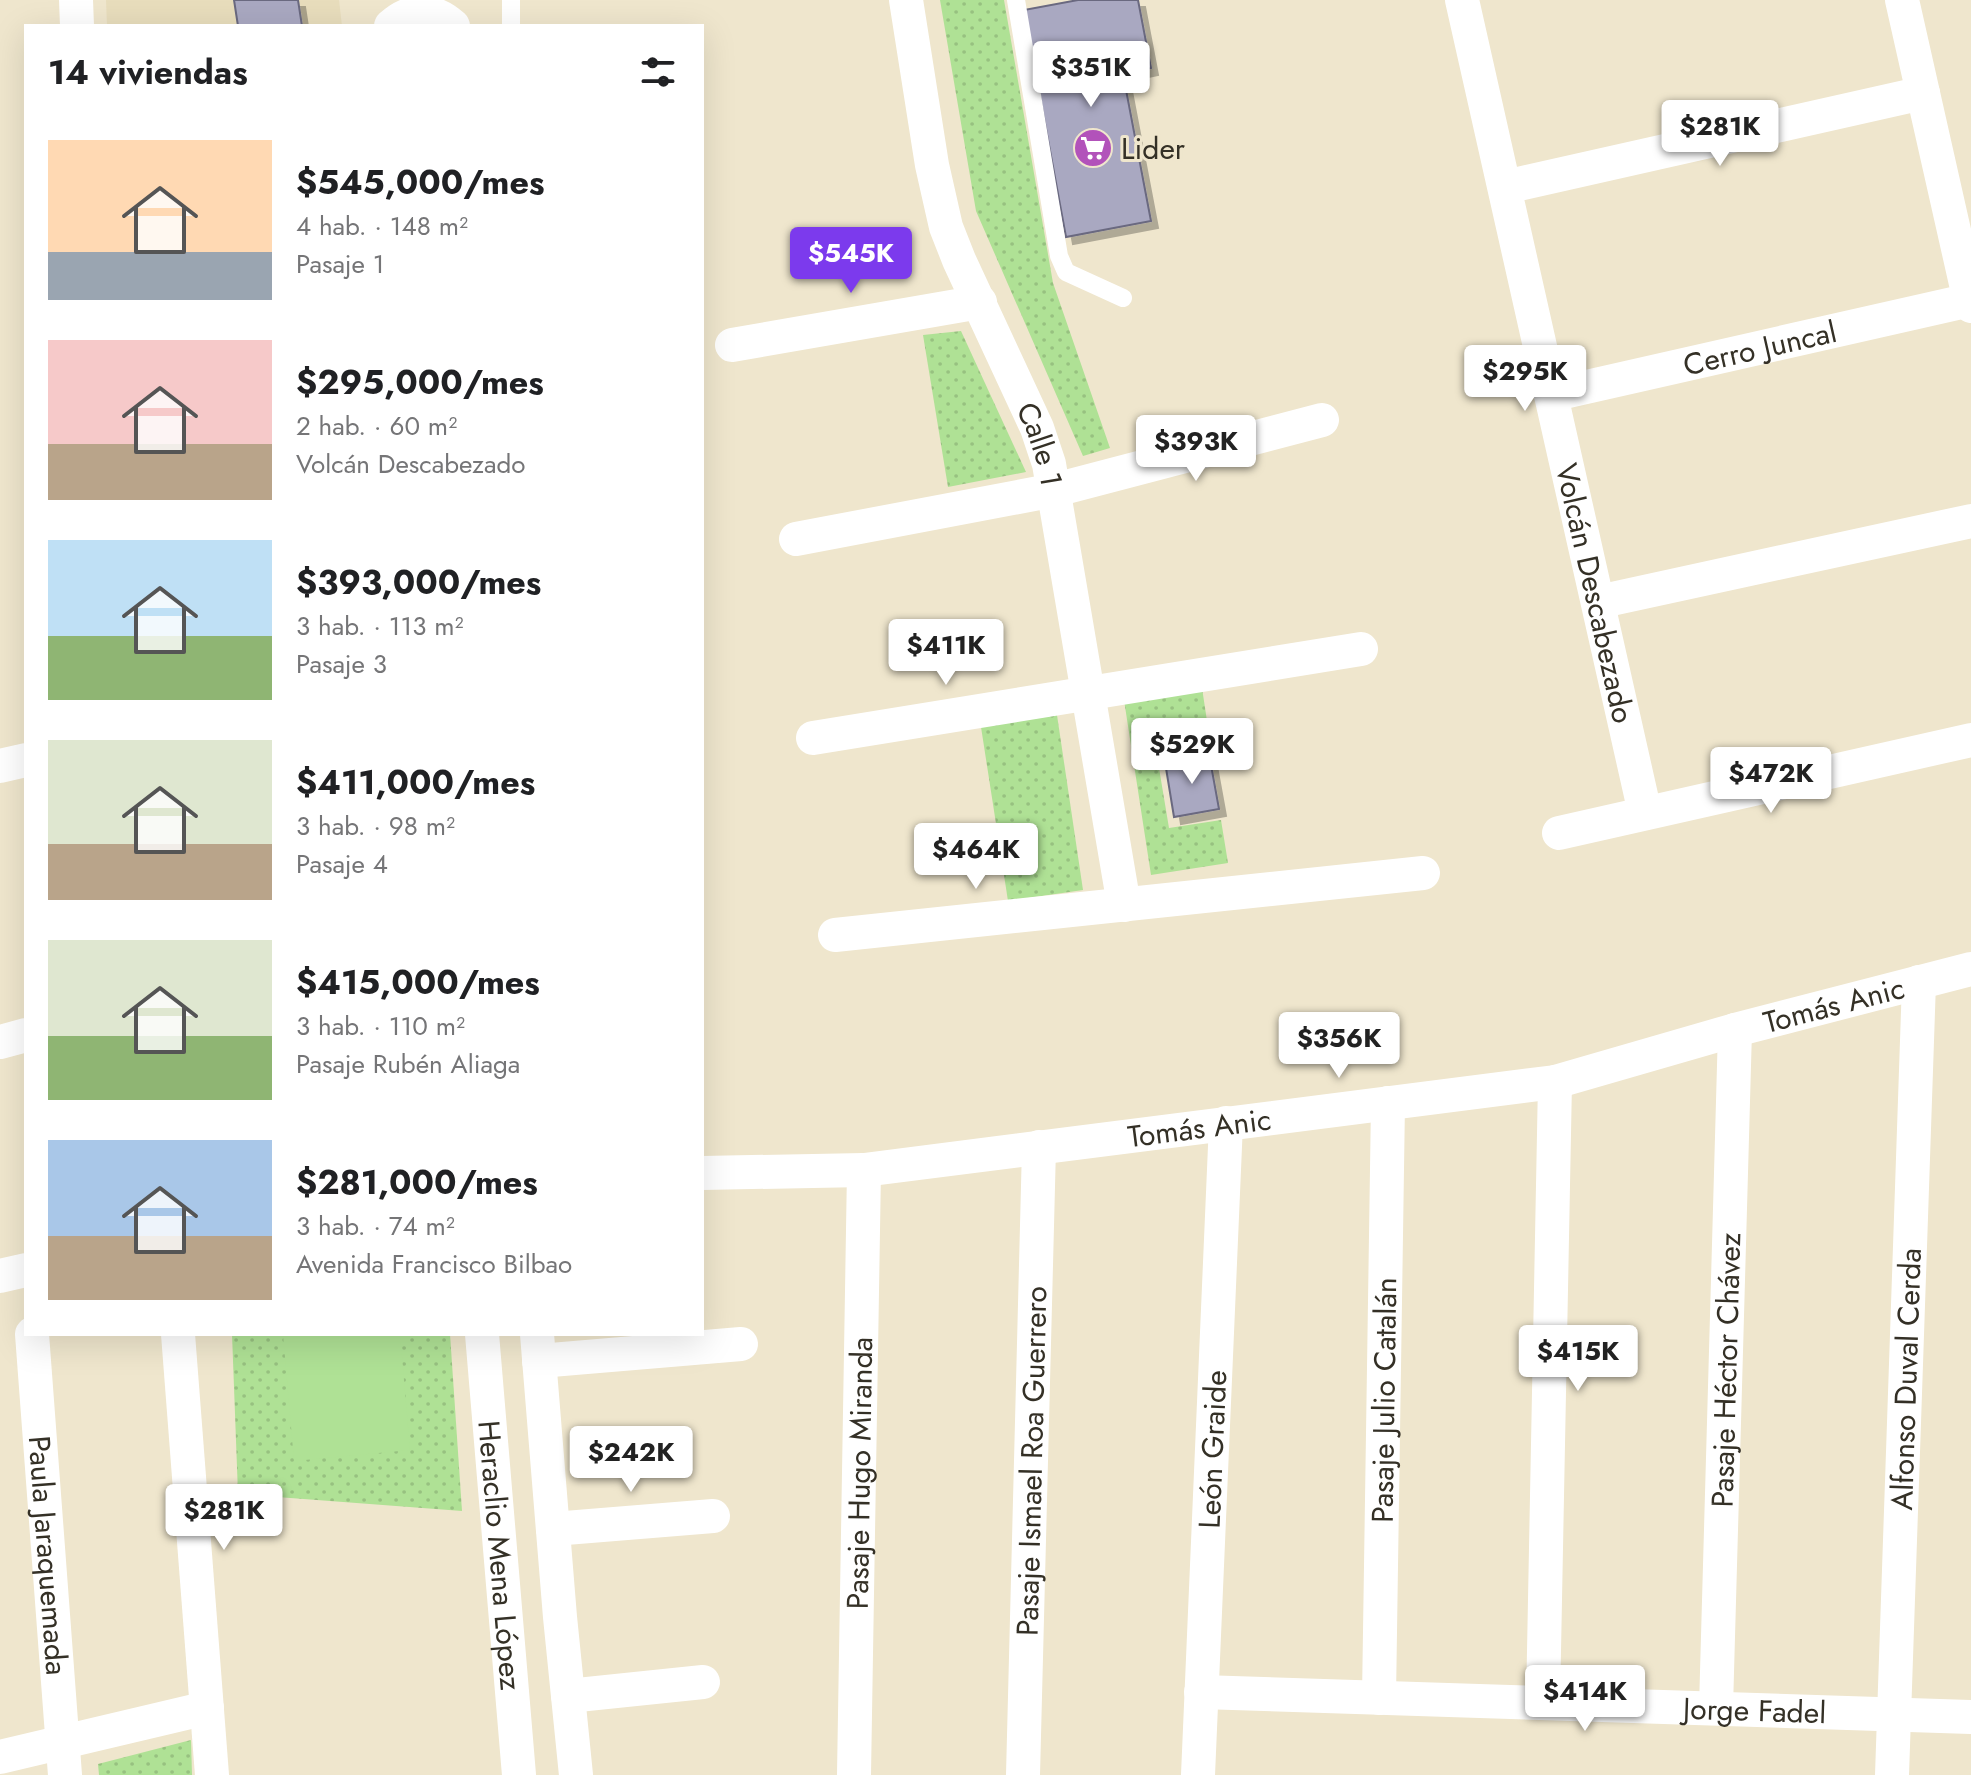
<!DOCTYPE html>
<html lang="es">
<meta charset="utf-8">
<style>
body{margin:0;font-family:Jost,sans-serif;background:#f6f6f6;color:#202124;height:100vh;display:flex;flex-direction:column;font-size:30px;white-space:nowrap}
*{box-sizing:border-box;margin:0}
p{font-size:26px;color:#757577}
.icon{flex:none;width:44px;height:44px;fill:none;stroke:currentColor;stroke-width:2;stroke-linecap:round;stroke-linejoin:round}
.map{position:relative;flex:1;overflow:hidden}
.side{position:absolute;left:24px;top:24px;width:680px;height:1312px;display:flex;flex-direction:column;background:#fff;border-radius:0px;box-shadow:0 8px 32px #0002}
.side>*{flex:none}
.price{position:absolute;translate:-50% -68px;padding:0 18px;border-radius:8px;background:#fff;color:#222;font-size:26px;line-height:52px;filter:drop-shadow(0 2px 4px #0008)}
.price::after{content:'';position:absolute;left:50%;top:48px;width:24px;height:18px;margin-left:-12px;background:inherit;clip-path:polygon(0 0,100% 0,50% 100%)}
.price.active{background:#7c3aed;color:#fff}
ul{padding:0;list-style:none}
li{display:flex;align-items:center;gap:24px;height:200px;padding:0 24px}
li span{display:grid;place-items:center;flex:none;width:224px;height:160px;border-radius:0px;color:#555}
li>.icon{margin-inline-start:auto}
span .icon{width:96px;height:96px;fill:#fffc;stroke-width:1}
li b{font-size:34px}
h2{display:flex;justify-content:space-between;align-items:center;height:96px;padding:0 24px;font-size:34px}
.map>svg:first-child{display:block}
</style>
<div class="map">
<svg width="1971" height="1775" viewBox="0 0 1971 1775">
<defs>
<pattern id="grass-dots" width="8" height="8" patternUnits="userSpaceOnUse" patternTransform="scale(2)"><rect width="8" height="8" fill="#afe195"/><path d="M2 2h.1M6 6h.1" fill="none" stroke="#97c180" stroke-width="1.8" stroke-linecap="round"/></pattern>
<filter id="shadow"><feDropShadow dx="7" dy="7" stdDeviation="0" flood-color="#0004"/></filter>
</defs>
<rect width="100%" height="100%" fill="#efe6cd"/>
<!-- built -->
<polygon fill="#e8ddbc" points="106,0 339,0 342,26 107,26"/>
<!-- grass -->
<g fill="url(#grass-dots)">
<polygon points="940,0 1004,0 1053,283 1110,448 1083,456 976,211"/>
<polygon points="961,331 1026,472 948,487 923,335"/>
<polygon points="1202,688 1211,747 1157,756 1169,828 1221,820 1228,863 1151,875 1124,700"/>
<polygon points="1057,715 1083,890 1008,901 981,727"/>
<polygon points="232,1334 450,1334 462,1511 238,1494"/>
<polygon points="191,1740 192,1775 99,1775 98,1764"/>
</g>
<!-- pitch -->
<polygon fill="#afe195" points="283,1334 400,1334 410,1450 294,1461"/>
<!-- building -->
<g fill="#a9a8c1" stroke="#6a6980" stroke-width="2" filter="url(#shadow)">
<polygon points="234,0 298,0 302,26 238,26"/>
<polygon points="1078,0 1138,0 1151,68 1123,74 1151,221 1066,237 1024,10"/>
<polygon points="1209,754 1219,809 1174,817 1165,762"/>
</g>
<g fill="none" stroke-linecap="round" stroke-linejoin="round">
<!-- lane -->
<g stroke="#fff" stroke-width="18">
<polyline points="1016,0 1059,256 1066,272 1123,298"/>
<polyline points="511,26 511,0"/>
</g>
<!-- street -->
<g stroke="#fff" stroke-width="34">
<polyline points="76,0 77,26"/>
<path id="s1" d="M906,0L932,165L946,227L959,260L1037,428L1049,464L1124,905"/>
<path id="s2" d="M1462,0L1645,813"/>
<polyline points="1902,0 1971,306"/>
<path d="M391,26C411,8 433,8 453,26"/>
<polyline points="1505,187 1923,93"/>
<polyline points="732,345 980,302"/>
<path id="s3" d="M1551,395L1970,300"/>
<polyline points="796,539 1055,490 1322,420"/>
<polyline points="1598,602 1971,521"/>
<polyline points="813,738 1361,649"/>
<polyline points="0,766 26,760"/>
<polyline points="1559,833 1971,740"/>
<polyline points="835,935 1423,873"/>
<polyline points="0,1042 26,1035"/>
<path id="s4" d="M702,1173L864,1170L1555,1082L1735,1030L1971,969"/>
<polyline points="0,1276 26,1270"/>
<path id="s5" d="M32,1334L65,1775"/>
<polyline points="178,1334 212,1775"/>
<path id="s6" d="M482,1334L519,1775"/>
<polyline points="537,1334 560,1617 576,1775"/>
<polyline points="539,1361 741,1344"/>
<polyline points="553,1529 713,1516"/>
<path id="s7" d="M1201,1692L1971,1717"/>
<polyline points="568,1696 703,1682"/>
<path id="s8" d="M1379,1698L1388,1103"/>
<polyline points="1543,1703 1555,1082"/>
<path id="s9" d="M1716,1708L1735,1030"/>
<polyline points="0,1757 207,1708"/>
<path id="s10" d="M854,1775L864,1170"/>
<path id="s11" d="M1023,1775L1039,1147"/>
<path id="s12" d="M1198,1775L1226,1123"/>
<path id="s13" d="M1892,1775L1919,982"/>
</g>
</g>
<!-- icons -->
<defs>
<symbol id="supermarket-disc" viewBox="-11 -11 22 22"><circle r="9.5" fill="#b252ba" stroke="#efe6cd"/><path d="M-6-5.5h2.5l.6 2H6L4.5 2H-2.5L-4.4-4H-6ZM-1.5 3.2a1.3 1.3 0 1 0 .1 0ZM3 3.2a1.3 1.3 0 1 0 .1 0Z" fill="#fff"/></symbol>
</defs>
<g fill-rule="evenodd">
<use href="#supermarket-disc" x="1071" y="126" width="44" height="44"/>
</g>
<g text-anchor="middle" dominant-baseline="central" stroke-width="6" stroke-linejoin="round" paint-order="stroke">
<!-- poi labels -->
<g font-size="30" fill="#343026" stroke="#efe6cd" text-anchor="start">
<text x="1121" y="148">Lider</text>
</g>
<!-- street labels -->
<g font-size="30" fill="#343026" stroke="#efe6cd">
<text stroke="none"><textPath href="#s3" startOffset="214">Cerro Juncal</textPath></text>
<text stroke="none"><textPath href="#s1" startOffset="468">Calle 1</textPath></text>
<text stroke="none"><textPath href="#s2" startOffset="608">Volcán Descabezado</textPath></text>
<text stroke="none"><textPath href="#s4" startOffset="1148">Tomás Anic</textPath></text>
<text stroke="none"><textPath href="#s4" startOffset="500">Tomás Anic</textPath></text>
<text stroke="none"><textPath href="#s9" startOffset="338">Pasaje Héctor Chávez</textPath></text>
<text stroke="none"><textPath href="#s13" startOffset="396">Alfonso Duval Cerda</textPath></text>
<text stroke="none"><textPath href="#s8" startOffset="298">Pasaje Julio Catalán</textPath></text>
<text stroke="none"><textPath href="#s12" startOffset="326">León Graide</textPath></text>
<text stroke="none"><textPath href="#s11" startOffset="314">Pasaje Ismael Roa Guerrero</textPath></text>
<text stroke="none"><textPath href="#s10" startOffset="302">Pasaje Hugo Miranda</textPath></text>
<text stroke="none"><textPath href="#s5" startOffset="222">Paula Jaraquemada</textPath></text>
<text stroke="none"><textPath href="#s6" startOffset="222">Heraclio Mena López</textPath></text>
<text stroke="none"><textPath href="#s7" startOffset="554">Jorge Fadel</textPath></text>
</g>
</g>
</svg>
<b class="price" style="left:1091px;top:109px">$351K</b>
<b class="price" style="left:1720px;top:168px">$281K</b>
<b class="price active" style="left:851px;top:295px">$545K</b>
<b class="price" style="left:1525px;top:413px">$295K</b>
<b class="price" style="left:1196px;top:483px">$393K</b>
<b class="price" style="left:946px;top:687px">$411K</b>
<b class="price" style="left:1192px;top:786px">$529K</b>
<b class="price" style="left:1771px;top:815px">$472K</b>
<b class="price" style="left:976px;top:891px">$464K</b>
<b class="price" style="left:1339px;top:1080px">$356K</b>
<b class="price" style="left:1578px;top:1393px">$415K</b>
<b class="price" style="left:631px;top:1494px">$242K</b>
<b class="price" style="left:224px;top:1552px">$281K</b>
<b class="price" style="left:1585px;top:1733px">$414K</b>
<section class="side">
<h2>14 viviendas<svg class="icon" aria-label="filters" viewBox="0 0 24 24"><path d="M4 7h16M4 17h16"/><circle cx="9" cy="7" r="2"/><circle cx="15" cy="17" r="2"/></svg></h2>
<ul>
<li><span style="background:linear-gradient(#ffd9b3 70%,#9aa5b1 0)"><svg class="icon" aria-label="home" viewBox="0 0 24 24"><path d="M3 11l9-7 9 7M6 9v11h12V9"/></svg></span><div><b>$545,000/mes</b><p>4 hab. · 148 m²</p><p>Pasaje 1</p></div></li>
<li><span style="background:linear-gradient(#f6c9c9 65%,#b9a48a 0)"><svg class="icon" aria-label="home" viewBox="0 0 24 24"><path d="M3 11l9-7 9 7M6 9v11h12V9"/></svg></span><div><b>$295,000/mes</b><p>2 hab. · 60 m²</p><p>Volcán Descabezado</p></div></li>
<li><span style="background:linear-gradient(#bfe0f5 60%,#8fb573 0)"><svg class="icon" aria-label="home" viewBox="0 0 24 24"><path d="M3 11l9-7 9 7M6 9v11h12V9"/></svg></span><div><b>$393,000/mes</b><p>3 hab. · 113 m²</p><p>Pasaje 3</p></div></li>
<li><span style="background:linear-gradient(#dfe7d0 65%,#b9a48a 0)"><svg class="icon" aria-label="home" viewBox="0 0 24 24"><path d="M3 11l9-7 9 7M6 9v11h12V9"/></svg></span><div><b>$411,000/mes</b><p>3 hab. · 98 m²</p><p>Pasaje 4</p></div></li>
<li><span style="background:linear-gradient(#dfe7d0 60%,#8fb573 0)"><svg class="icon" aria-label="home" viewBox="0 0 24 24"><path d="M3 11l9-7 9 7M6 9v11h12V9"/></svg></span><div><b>$415,000/mes</b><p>3 hab. · 110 m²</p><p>Pasaje Rubén Aliaga</p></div></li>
<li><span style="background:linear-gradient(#a9c7e8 60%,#b9a48a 0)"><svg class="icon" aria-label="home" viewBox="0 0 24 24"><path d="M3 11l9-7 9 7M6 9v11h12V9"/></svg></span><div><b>$281,000/mes</b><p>3 hab. · 74 m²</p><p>Avenida Francisco Bilbao</p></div></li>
</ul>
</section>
</div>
